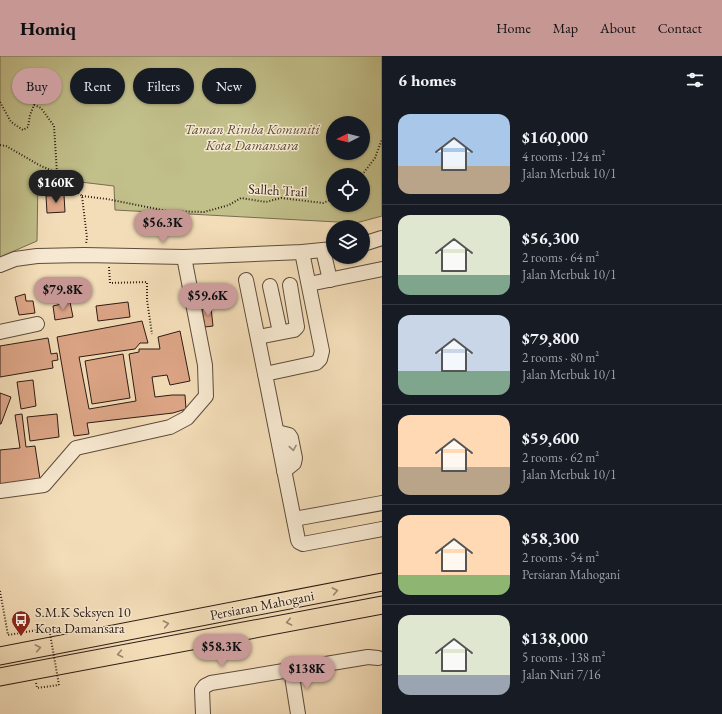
<!DOCTYPE html>
<meta charset="utf-8">
<style>
body{margin:0;font-family:"EB Garamond",serif;background:#20242c;color:#f1f3f6;height:100vh;display:flex;flex-direction:column;font-size:15px;white-space:nowrap}
*{box-sizing:border-box;margin:0}
p{font-size:13px;color:#9ea1a6}
.icon{flex:none;width:22px;height:22px;fill:none;stroke:currentColor;stroke-width:2;stroke-linecap:round;stroke-linejoin:round}
.map{position:relative;flex:1;overflow:hidden}
.drawer{display:flex;flex-direction:column;background:#171b24;width:340px}
.drawer>*{flex:none}
.hud{position:absolute;left:12px;top:12px;width:310px;height:36px;display:flex;gap:8px}
.needle{width:26px;rotate:264deg}
.controls{position:absolute;left:326px;top:60px;display:grid;gap:8px}
.controls a{display:grid;place-items:center;width:44px;height:44px;border-radius:50%;background:#171b24;box-shadow:0 1px 3px #0004;font-size:20px}
.price{position:absolute;translate:-50% -34px;padding:0 9px;border-radius:14px;background:#c59692;color:#111;font-size:13px;line-height:26px;filter:drop-shadow(0 1px 2px #0008)}
.price::after{content:'';position:absolute;left:50%;top:24px;width:12px;height:9px;margin-left:-6px;background:inherit;clip-path:polygon(0 0,100% 0,50% 100%)}
.price.active{background:#222;color:#fff}
ul{padding:0;list-style:none}
li{display:flex;align-items:center;gap:12px;height:100px;padding:0 16px}
li+li{border-top:1px solid #363941}
li span{display:grid;place-items:center;flex:none;width:112px;height:80px;border-radius:12px;color:#555}
li>.icon{margin-inline-start:auto}
span .icon{width:48px;height:48px;fill:#fffc;stroke-width:1}
li b{font-size:17px}
h2{display:flex;justify-content:space-between;align-items:center;height:48px;padding:0 16px;font-size:17px}
.pill{padding:0 14px;border-radius:18px;background:#171b24;box-shadow:0 1px 3px #0004;font-size:14px;line-height:36px}
.pill.active{background:#c59692;color:#111}
header{display:flex;align-items:center;gap:24px;box-sizing:border-box;height:56px;padding:0 20px;background:#c59692;color:#111}
header strong{font-size:19px}
nav{display:flex;gap:22px;margin-inline-start:auto;font-size:14px}
main{display:flex;flex:1;min-height:0}
.map>svg:first-child{display:block}
</style>
<header>
<strong>Homiq</strong>
<nav><a>Home</a><a>Map</a><a>About</a><a>Contact</a></nav>
</header>
<main>
<div class="map">
<svg width="382" height="658" viewBox="0 0 382 658">
<rect width="100%" height="100%" fill="#f3ddb8"/>
<filter id="stains"><feTurbulence type="fractalNoise" baseFrequency=".005" numOctaves="4"/><feColorMatrix values="0 0 0 0 .2 0 0 0 0 .09 0 0 0 0 .02 0 0 0 .5 -.17"/></filter>
<radialGradient id="worn" r=".72"><stop offset=".6" stop-color="#630" stop-opacity="0"/><stop offset="1" stop-color="#630" stop-opacity=".3"/></radialGradient>
<!-- green -->
<path fill="#c1bf8a" stroke="#776d4e" fill-rule="evenodd" d="M0,0H382V160L356,167L115,154L114,130L38,121L37,185L0,201ZM333,67H363V97H333ZM333,119H363V149H333Z"/>
<!-- building -->
<g fill="#dda687" stroke="#2d1b13">
<polygon points="48,126 48,135 42,136 41,127"/>
<polygon points="64,139 65,156 47,157 46,140"/>
<polygon points="25,238 26,245 33,245 35,257 19,259 15,241"/>
<polygon points="70,246 73,261 55,264 53,250"/>
<polygon points="128,246 130,261 98,265 96,250"/>
<polygon points="211,252 213,270 205,271 202,253"/>
<polygon points="142,265 148,287 140,287 135,293 79,301 89,353 136,345 129,298 139,296 139,293 160,293 158,281 180,275 190,325 170,329 167,319 152,321 155,341 172,339 185,339 186,353 173,357 87,367 89,378 74,380 57,281"/>
<polygon points="48,282 51,298 57,297 58,304 52,305 53,312 0,321 0,290"/>
<polygon points="123,298 130,342 92,348 85,305"/>
<polygon points="33,324 36,350 21,353 17,326"/>
<polygon points="0,337 11,341 1,368 0,368"/>
<polygon points="22,358 26,391 35,390 40,423 0,428 0,394 20,392 15,359"/>
<polygon points="57,358 59,381 30,385 27,361"/>
</g>
<g fill="none" stroke-linecap="round" stroke-linejoin="round">
<defs>
<g id="minor">
<polyline points="363,188 382,182"/>
<polyline points="323,194 330,224"/>
<polyline points="302,196 322,295 320,303 316,307 265,318 298,484 299,486 303,488 382,473"/>
<polyline points="0,209 15,203 37,200 84,199 184,201 302,196 333,193"/>
<polyline points="246,224 265,318"/>
<polyline points="309,228 382,213"/>
<polyline points="270,230 280,276"/>
<polyline points="0,276 37,268"/>
<polyline points="258,281 294,274 297,271 290,229"/>
<polyline points="277,376 289,379 291,382 295,402 294,407 284,415"/>
<polyline points="0,435 44,429 76,392 170,371 187,362 206,340 205,309 184,201"/>
<polyline points="294,463 382,447"/>
<polyline points="291,614 298,658"/>
<polyline points="203,658 202,634 205,630 211,627 368,601 378,602"/>
</g>
<g id="major">
<polyline points="0,600 382,526"/>
<polyline points="0,621 382,549"/>
</g>
</defs>
<!-- minor casing -->
<use href="#minor" stroke="#5e4c3c" stroke-width="16"/>
<!-- major casing -->
<use href="#major" stroke="#2d1b13" stroke-width="19"/>
<!-- path -->
<g stroke="#2d1b13" stroke-width="2" stroke-dasharray="1 2" stroke-linecap="butt">
<polyline points="0,46 11,66 23,74 28,71 30,59 34,49 41,52 54,70 57,117"/>
<polyline points="0,89 6,90 39,109 57,117 82,140 87,182 86,188"/>
<polyline points="362,119 375,102 382,83"/>
<polyline points="82,140 107,143 167,155 204,156 229,149 241,142 266,146 281,142 323,147 333,143"/>
<polyline points="109,211 110,227 147,226 147,244 152,278"/>
<polyline points="0,535 8,579 49,572"/>
<polyline points="36,627 37,632 59,629"/>
</g>
<!-- minor -->
<use href="#minor" stroke="#f7e9d1" stroke-width="14"/>
<!-- major -->
<use href="#major" stroke="#f3ddb8" stroke-width="17"/>
<!-- path-bridge -->
<polyline stroke="#2d1b13" stroke-width="2" stroke-dasharray="1 2" stroke-linecap="butt" points="49,572 59,629"/>
</g>
<!-- one-way arrows -->
<defs><path id="oneway-chevron" d="M-2-3.5L2.5 0L-2 3.5" fill="none" stroke-width="1.6" stroke-linecap="round" stroke-linejoin="round"/></defs>
<use stroke="#9c8c7c" href="#oneway-chevron" transform="translate(293 392) rotate(80)"/>
<g stroke="#9a866e">
<use href="#oneway-chevron" transform="translate(335 535) rotate(-11)"/>
<use href="#oneway-chevron" transform="translate(289 566) rotate(169)"/>
<use href="#oneway-chevron" transform="translate(166 568) rotate(-11)"/>
<use href="#oneway-chevron" transform="translate(38 592) rotate(-11)"/>
<use href="#oneway-chevron" transform="translate(120 598) rotate(169)"/>
</g>
<!-- icons -->
<defs>
<symbol id="bus-pin" viewBox="-11 -11 22 30"><path d="M0 17L-7.5 6A9.5 9.5 0 1 1 7.5 6Z" fill="#8f2418" stroke="#f7e9d1"/><path d="M-5-6H5V4H4V6H2V4H-2V6H-4V4H-5ZM-3.5-4V0h7V-4ZM-3.5 1.2v1.5H-2V1.2ZM2 1.2v1.5H3.5V1.2Z" fill="#fff"/></symbol>
</defs>
<g fill-rule="evenodd">
<use href="#bus-pin" x="10" y="553" width="22" height="30"/>
</g>
<g text-anchor="middle" dominant-baseline="central" stroke-width="3" stroke-linejoin="round" paint-order="stroke">
<!-- park labels -->
<g font-size="14" font-style="italic" fill="#594c37" stroke="#f7e9d1">
<text x="252" y="73">Taman Rimba Komuniti<tspan x="252" dy="16">Kota Damansara</tspan></text>
</g>
<!-- street labels -->
<g font-size="14" fill="#2d1b13" stroke="#f7e9d1">
<text transform="translate(278 134) rotate(3)">Salleh Trail</text>
<text transform="translate(262 549) rotate(-11)">Persiaran Mahogani</text>
</g>
<!-- poi labels -->
<g font-size="14" fill="#2d1b13" stroke="#f7e9d1" text-anchor="start">
<text x="35" y="556">S.M.K Seksyen 10<tspan x="35" dy="16">Kota Damansara</tspan></text>
</g>
</g>
<rect width="100%" height="100%" filter="url(#stains)"/>
<rect width="100%" height="100%" fill="url(#worn)"/>
</svg>
<div class="controls">
<a><svg class="needle" viewBox="-14 -14 28 28"><path d="M0-13l5 13h-10z" fill="#e53935"/><path d="M0 13l5-13h-10z" fill="#9ea1a6"/></svg></a>
<a><svg class="icon" aria-label="locate" viewBox="0 0 24 24"><circle cx="12" cy="12" r="6"/><path d="M12 2v4M12 18v4M2 12h4M18 12h4"/></svg></a>
<a><svg class="icon" aria-label="layers" viewBox="0 0 24 24"><path d="M12 4l9 5-9 5-9-5zM3 14l9 5 9-5"/></svg></a>
</div>
<b class="price active" style="left:56px;top:148px">$160K</b>
<b class="price" style="left:163px;top:188px">$56.3K</b>
<b class="price" style="left:63px;top:255px">$79.8K</b>
<b class="price" style="left:208px;top:261px">$59.6K</b>
<b class="price" style="left:222px;top:612px">$58.3K</b>
<b class="price" style="left:307px;top:634px">$138K</b>
<div class="hud">
<a class="pill active">Buy</a>
<a class="pill">Rent</a>
<a class="pill">Filters</a>
<a class="pill">New</a>
</div>
</div>
<section class="drawer">
<h2>6 homes<svg class="icon" aria-label="filters" viewBox="0 0 24 24"><path d="M4 7h16M4 17h16"/><circle cx="9" cy="7" r="2"/><circle cx="15" cy="17" r="2"/></svg></h2>
<ul>
<li><span style="background:linear-gradient(#a9c7e8 65%,#b9a48a 0)"><svg class="icon" aria-label="home" viewBox="0 0 24 24"><path d="M3 11l9-7 9 7M6 9v11h12V9"/></svg></span><div><b>$160,000</b><p>4 rooms · 124 m²</p><p>Jalan Merbuk 10/1</p></div></li>
<li><span style="background:linear-gradient(#dfe7d0 75%,#7fa58c 0)"><svg class="icon" aria-label="home" viewBox="0 0 24 24"><path d="M3 11l9-7 9 7M6 9v11h12V9"/></svg></span><div><b>$56,300</b><p>2 rooms · 64 m²</p><p>Jalan Merbuk 10/1</p></div></li>
<li><span style="background:linear-gradient(#c9d6e8 70%,#7fa58c 0)"><svg class="icon" aria-label="home" viewBox="0 0 24 24"><path d="M3 11l9-7 9 7M6 9v11h12V9"/></svg></span><div><b>$79,800</b><p>2 rooms · 80 m²</p><p>Jalan Merbuk 10/1</p></div></li>
<li><span style="background:linear-gradient(#ffd9b3 65%,#b9a48a 0)"><svg class="icon" aria-label="home" viewBox="0 0 24 24"><path d="M3 11l9-7 9 7M6 9v11h12V9"/></svg></span><div><b>$59,600</b><p>2 rooms · 62 m²</p><p>Jalan Merbuk 10/1</p></div></li>
<li><span style="background:linear-gradient(#ffd9b3 75%,#8fb573 0)"><svg class="icon" aria-label="home" viewBox="0 0 24 24"><path d="M3 11l9-7 9 7M6 9v11h12V9"/></svg></span><div><b>$58,300</b><p>2 rooms · 54 m²</p><p>Persiaran Mahogani</p></div></li>
<li><span style="background:linear-gradient(#dfe7d0 75%,#9aa5b1 0)"><svg class="icon" aria-label="home" viewBox="0 0 24 24"><path d="M3 11l9-7 9 7M6 9v11h12V9"/></svg></span><div><b>$138,000</b><p>5 rooms · 138 m²</p><p>Jalan Nuri 7/16</p></div></li>
</ul>
</section>
</main>
